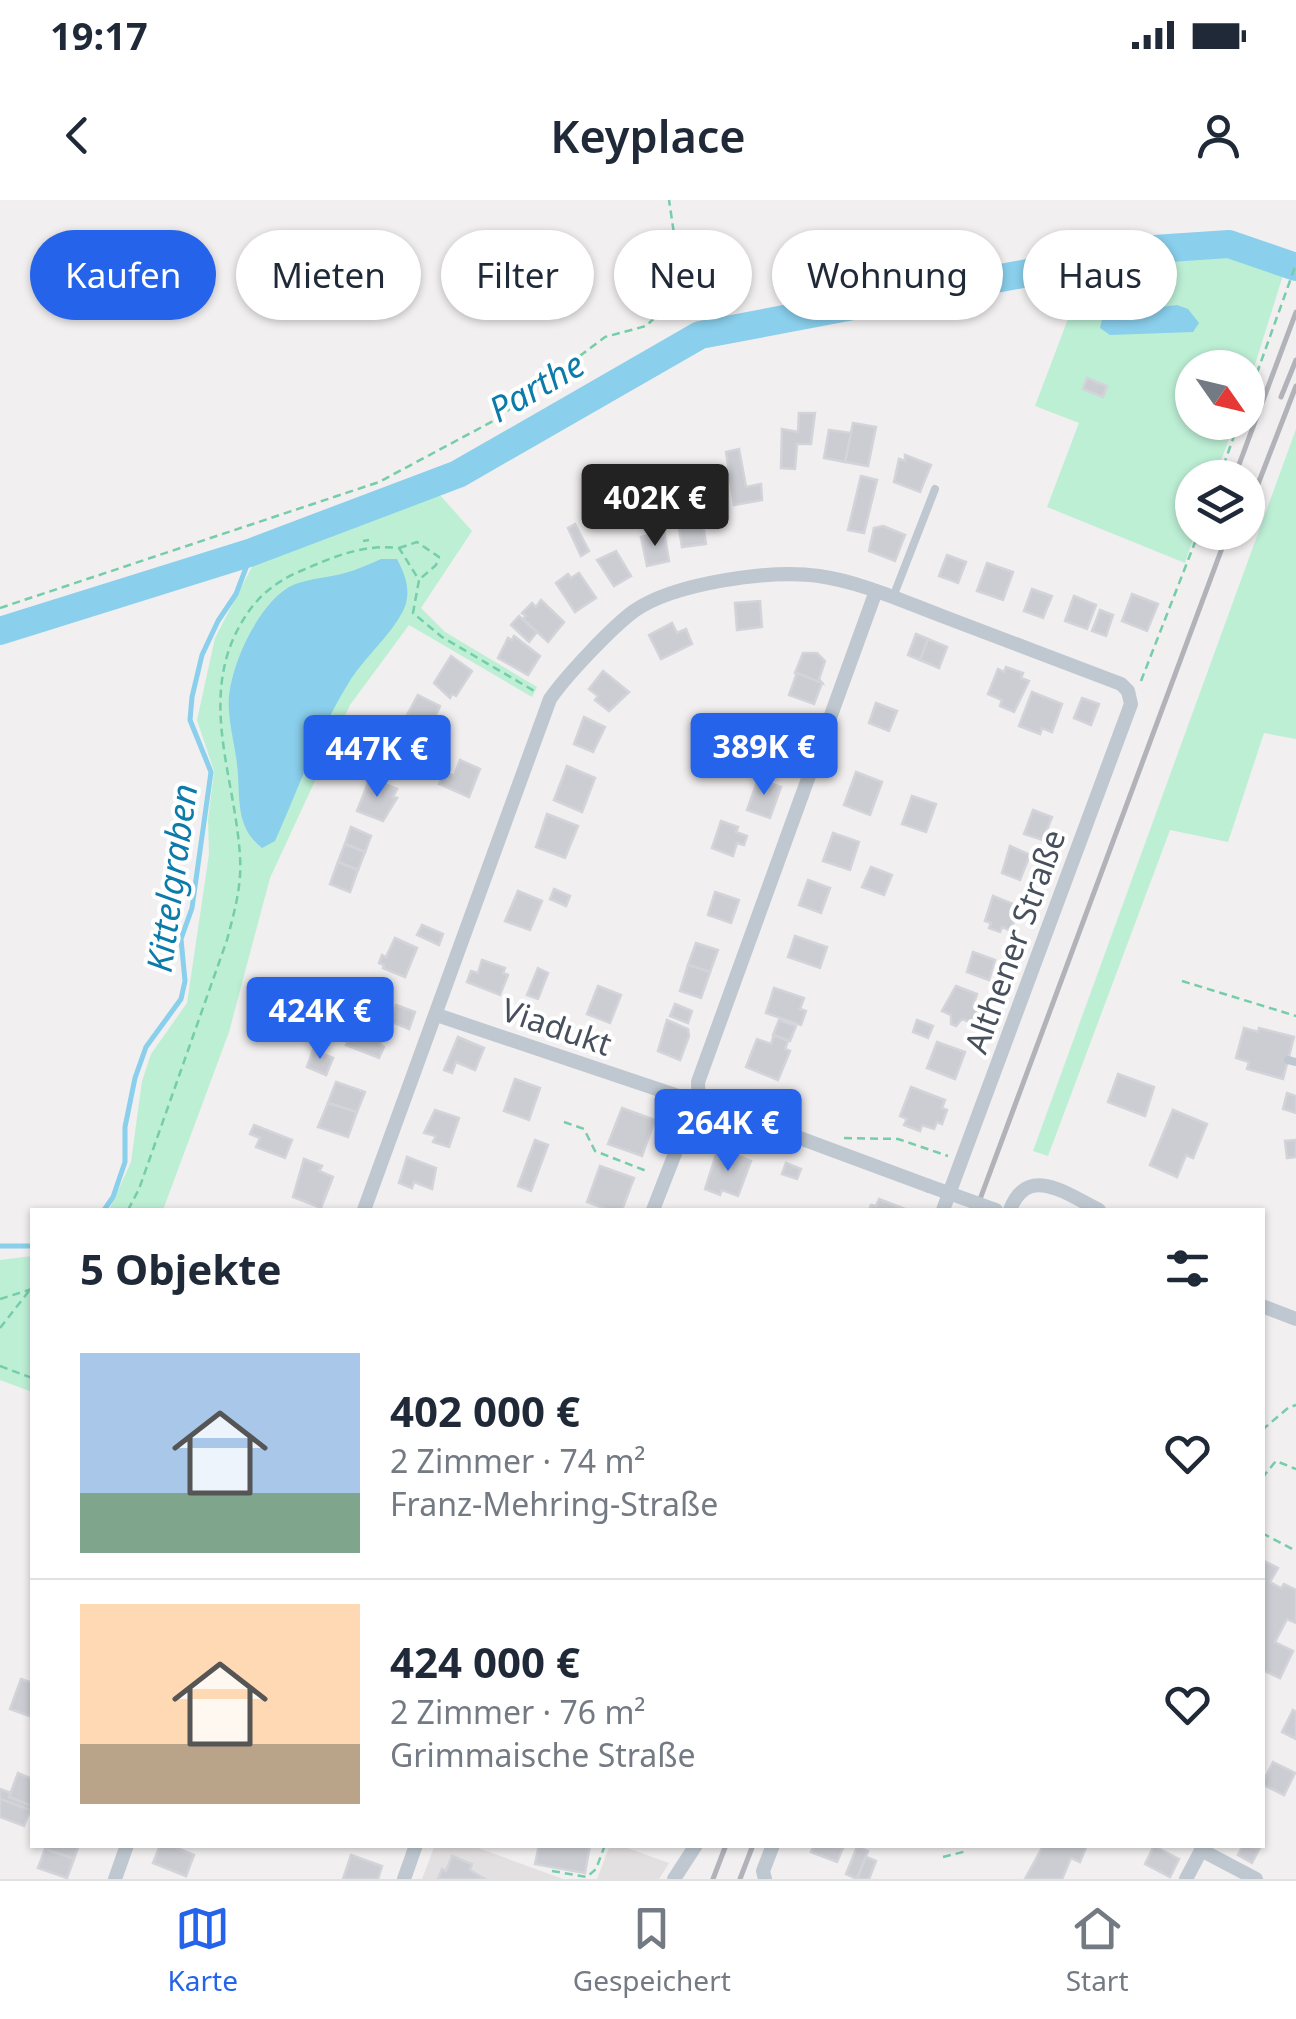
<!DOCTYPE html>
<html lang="de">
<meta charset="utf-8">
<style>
body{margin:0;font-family:"Noto Sans",sans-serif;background:#f6f6f7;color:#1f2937;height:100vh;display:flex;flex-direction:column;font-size:38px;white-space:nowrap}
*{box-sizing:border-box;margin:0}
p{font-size:32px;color:#747a83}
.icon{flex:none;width:55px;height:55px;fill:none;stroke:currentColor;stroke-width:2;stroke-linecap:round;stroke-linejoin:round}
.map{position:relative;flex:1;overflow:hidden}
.details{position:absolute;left:30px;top:1008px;width:1235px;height:640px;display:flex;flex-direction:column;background:#fff;border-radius:0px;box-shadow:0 2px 8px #0004}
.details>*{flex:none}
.top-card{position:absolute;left:30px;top:30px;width:1238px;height:90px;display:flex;gap:20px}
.needle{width:65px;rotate:124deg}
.tools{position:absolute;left:1175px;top:150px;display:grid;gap:20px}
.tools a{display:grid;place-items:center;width:90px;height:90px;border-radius:50%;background:#fff;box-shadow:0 2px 8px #0004;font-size:50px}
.price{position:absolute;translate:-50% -85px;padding:0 22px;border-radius:10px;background:#2563eb;color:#fff;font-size:32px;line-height:65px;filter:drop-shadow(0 2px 5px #0008)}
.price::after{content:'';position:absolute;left:50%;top:60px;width:30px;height:22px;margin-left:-15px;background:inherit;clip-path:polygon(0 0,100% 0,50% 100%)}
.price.active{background:#222;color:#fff}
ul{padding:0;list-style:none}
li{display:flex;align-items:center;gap:30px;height:250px;padding:0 50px}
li+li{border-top:2px solid #e0e1e3}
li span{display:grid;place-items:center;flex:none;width:280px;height:200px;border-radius:0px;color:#555}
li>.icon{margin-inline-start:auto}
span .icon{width:120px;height:120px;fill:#fffc;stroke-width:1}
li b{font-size:42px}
h2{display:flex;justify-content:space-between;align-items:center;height:120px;padding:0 50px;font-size:42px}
.tag{padding:0 35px;border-radius:45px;background:#fff;box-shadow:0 2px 8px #0004;font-size:35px;line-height:90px}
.tag.active{background:#2563eb;color:#fff}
.status{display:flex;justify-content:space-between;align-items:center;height:70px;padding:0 50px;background:#fff;direction:ltr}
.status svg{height:28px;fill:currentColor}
header{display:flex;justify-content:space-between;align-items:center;height:130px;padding:0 50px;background:#fff;font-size:45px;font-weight:600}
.tabs{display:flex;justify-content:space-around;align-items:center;height:140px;border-top:2px solid #e0e1e3;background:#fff;font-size:28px;color:#747a83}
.tabs a{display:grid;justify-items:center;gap:5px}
.tabs .active{color:#2563eb}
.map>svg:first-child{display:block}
</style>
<div class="status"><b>19:17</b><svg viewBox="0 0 49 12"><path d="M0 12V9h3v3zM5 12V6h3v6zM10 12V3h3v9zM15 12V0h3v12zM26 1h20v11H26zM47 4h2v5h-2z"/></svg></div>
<header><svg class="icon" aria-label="back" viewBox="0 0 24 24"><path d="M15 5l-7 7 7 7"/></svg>Keyplace<svg class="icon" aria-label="person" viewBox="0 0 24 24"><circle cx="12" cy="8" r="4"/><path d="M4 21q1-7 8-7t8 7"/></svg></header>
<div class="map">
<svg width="1296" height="1679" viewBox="0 0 1296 1679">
<rect width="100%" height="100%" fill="#f1efef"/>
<!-- education -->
<g fill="#e2e0e1">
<polygon points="435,1645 470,1645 563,1679 422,1679"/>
<polygon points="610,1645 619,1645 669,1663 659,1679 597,1679"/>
</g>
<!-- green -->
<g fill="#bdefd5">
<polygon points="1215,51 1284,72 1248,187 1248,168 1192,168 1192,222 1235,223 1215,277 1192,278 1192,332 1195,333 1185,363 1047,307 1079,223 1035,206 1088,66 1157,53"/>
<polygon points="1296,229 1296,539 1264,533 1228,642 1170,630 1048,956 1033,951"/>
<polygon points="439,294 472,331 421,408 445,432 537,487 532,497 409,425 350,505 270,678 229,832 163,1010 109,1010 131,962 142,881 151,854 187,803 209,654 208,620 214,571 197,520 215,438 256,359"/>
<polygon points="32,1056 32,1192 0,1180 0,1060"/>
</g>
<!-- water -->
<g fill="#8acfec">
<polygon points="1177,105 1188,109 1199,123 1193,132 1110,135 1100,128 1102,119 1124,112"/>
<path d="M381,359H397C406,376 412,393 403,411C390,436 366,456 351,479C319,530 299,587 275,641L262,648C234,626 241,597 237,564C235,546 230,528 229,511C225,474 258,401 293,385C310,378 327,378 345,373C357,370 369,364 381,359Z"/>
</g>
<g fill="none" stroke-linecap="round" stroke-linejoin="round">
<!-- stream -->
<g stroke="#8acfec" stroke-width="5">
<polyline points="104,1010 113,997 125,962 125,927 135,878 146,847 181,799 185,781 181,739 192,708 211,572 190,520 192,497 202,455 218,421 236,394 252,352"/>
<polyline points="0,1046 32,1046"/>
</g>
<!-- river -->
<polyline stroke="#8acfec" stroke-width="28" points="0,431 252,352 458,274 700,135 1154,49 1229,44 1296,67"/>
</g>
<!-- building -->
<g fill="#cbcdd3" stroke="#d3d4da" stroke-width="2.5">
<polygon points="1087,178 1107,186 1103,197 1083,189"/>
<polygon points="799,213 815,213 811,244 797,244 795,269 781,268 782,229 798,232"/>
<polygon points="853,223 876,227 868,266 845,262"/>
<polygon points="829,230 851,233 845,262 824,258"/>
<polygon points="739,249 746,287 761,284 762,300 734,305 726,252"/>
<polygon points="905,255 931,265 920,292 894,282 899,259 905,261"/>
<polygon points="861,276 877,280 864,333 848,330"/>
<polygon points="700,305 706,344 682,347 676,309"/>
<polygon points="575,324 589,351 581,356 568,328"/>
<polygon points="883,326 905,335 895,361 869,351 874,328"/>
<polygon points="664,331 669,361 647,366 641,337"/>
<polygon points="616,351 631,376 614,386 597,360"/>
<polygon points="947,355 966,362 958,383 939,376"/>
<polygon points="987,363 1013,372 1003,400 977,391"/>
<polygon points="579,373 596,398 575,412 556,383 568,374 571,378"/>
<polygon points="1032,389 1052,396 1043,418 1024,411"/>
<polygon points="1132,394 1158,404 1147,431 1122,421"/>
<polygon points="1074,396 1096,405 1087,429 1065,421"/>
<polygon points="541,400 564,422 548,442 523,419 526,416 522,413 532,403 536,407"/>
<polygon points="760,401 762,427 737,430 735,403"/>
<polygon points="1100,410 1113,415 1106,436 1092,431"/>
<polygon points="519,416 537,432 529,442 511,425"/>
<polygon points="672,423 677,433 686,429 692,444 661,459 649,435"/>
<polygon points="916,434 928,439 920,460 908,455"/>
<polygon points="514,436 540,456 528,475 498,458 508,438 512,440"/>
<polygon points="928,439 947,447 939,468 920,460"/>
<polygon points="803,453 817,453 825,461 819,479 822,483 795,473"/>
<polygon points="451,456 472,471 456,496 452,494 450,498 434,483"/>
<polygon points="1006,467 1023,473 1021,478 1029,481 1014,512 1000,506 1002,500 988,494 998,469 1004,472"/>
<polygon points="603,471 629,492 609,511 595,500 598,496 589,489"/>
<polygon points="797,473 822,483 814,504 789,495"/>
<polygon points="1032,492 1062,504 1052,532 1042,528 1040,534 1019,526"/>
<polygon points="418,495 440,506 426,538 401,526"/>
<polygon points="1082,498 1099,504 1091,525 1074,518"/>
<polygon points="876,503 897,511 889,531 869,523"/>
<polygon points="584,517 605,527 593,552 574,544"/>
<polygon points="401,526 426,538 421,547 396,536"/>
<polygon points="460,560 480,569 469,597 439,584 445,572 454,576"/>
<polygon points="567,566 595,578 582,612 554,600"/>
<polygon points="856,572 882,582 870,615 844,605"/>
<polygon points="370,578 397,589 393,597 397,598 383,621 357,611"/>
<polygon points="758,579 781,587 770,618 747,610"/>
<polygon points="912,596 936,604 926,632 902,624"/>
<polygon points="1033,610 1052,617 1043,640 1024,634"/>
<polygon points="547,614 578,626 565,658 536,647"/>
<polygon points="721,621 738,627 736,632 747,636 744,645 737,643 733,656 712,648"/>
<polygon points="351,627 371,636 365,652 345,644"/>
<polygon points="833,633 859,642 850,670 823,661"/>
<polygon points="345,644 365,652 358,670 338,662"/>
<polygon points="1010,646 1030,655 1020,680 1002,673"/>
<polygon points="338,662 358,670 350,692 330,684"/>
<polygon points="871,667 892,675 884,695 862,687"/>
<polygon points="808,680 830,688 821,713 799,705"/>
<polygon points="554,689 570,696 566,706 550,699"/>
<polygon points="518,691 542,701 530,730 505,721"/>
<polygon points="715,692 739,700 731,723 708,715"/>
<polygon points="993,696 1023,708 1009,730 1002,727 1000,732 989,728 991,723 985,721"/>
<polygon points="422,725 443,734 439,745 417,735"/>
<polygon points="795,736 827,747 820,768 788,757"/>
<polygon points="395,738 417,748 405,777 383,768 384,765 379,763 382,755 386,757"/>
<polygon points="696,743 718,750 710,772 688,765"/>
<polygon points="973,752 995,760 989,780 967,772"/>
<polygon points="482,760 505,768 503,773 508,775 500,795 467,782 471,771 478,773"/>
<polygon points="688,765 710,772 701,798 680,791"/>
<polygon points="538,768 548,773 538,799 527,795"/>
<polygon points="598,786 621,795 610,823 587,814"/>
<polygon points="956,786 977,794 973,806 981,809 975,824 962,819 956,826 951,824 951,815 942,811"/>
<polygon points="774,788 804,798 800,809 806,811 801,825 766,813"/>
<polygon points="675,804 692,811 688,823 670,816"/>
<polygon points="396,805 415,812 409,829 390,821"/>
<polygon points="364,817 388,826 380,844 384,847 379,858 346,845 350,835 356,837"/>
<polygon points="667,820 688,829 689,836 680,860 658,851"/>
<polygon points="779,820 796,826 790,841 773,835"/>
<polygon points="917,820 933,826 928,838 913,832"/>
<polygon points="1244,828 1258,832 1259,828 1294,837 1283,879 1247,869 1249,862 1236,858"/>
<polygon points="774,835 788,841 785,849 790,851 778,880 746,867 757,839 771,844"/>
<polygon points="458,837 484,848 475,870 456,862 452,873 444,870"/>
<polygon points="937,842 965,852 955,879 927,868"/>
<polygon points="313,850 333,858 326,875 307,867"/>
<polygon points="1118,874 1154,887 1145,916 1108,902"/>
<polygon points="515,879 540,888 529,920 504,911"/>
<polygon points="336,882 365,892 357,912 328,903"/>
<polygon points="911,887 945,900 942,908 947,910 942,924 937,922 934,929 922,925 920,931 904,925 907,919 900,916"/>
<polygon points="1287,893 1296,896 1296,913 1283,909"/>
<polygon points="328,903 357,912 348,937 318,927"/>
<polygon points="622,908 655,920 642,956 608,944"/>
<polygon points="435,910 459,918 449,947 433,942 436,936 424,933"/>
<polygon points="1173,910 1207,924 1193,958 1186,955 1177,977 1150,965"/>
<polygon points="254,925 292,940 285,958 256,947 260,938 250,934"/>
<polygon points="535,940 548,945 531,991 518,986"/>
<polygon points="1296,940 1296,957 1287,958 1285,941"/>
<polygon points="731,953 751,961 738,996 722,990 720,995 705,989 716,955 729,957"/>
<polygon points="407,957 436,968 432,989 414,982 412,988 399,983"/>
<polygon points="304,959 322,966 319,971 333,977 321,1008 293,997"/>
<polygon points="786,963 801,969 797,979 782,974"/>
<polygon points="600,966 634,978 622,1010 609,1010 587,1002"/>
<polygon points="879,999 905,1009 904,1010 869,1010 871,1005 876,1006"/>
<polygon points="1262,1360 1278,1368 1270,1382 1281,1388 1284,1384 1296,1390 1296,1423 1287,1419 1275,1442 1293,1451 1280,1478 1262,1470"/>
<polygon points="21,1479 32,1483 32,1517 10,1509"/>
<polygon points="1293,1510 1296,1512 1296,1539 1282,1532"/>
<polygon points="1273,1562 1295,1573 1284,1595 1262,1584"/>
<polygon points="18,1573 32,1579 32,1606 9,1597"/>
<polygon points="0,1589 11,1593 9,1597 32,1606 30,1610 0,1599"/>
<polygon points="0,1599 30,1610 24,1626 0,1617"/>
<polygon points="46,1645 79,1645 74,1659 45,1649"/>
<polygon points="160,1645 170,1645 194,1655 186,1676 153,1663"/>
<polygon points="539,1645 590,1645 585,1673 535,1664"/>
<polygon points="814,1645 843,1648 837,1662 811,1652"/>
<polygon points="1087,1645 1080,1662 1071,1658 1062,1679 1025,1679 1043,1646"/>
<polygon points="1243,1645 1259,1649 1252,1663 1238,1655"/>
<polygon points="1154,1646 1179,1659 1170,1677 1145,1664"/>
<polygon points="857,1647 868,1651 857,1679 846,1674"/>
<polygon points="45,1649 74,1659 67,1678 38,1668"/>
<polygon points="351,1655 382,1666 378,1679 343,1679"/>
<polygon points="452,1656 472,1664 470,1670 485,1679 438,1679 442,1669 446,1671"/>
<polygon points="866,1657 876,1661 869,1679 857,1679"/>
</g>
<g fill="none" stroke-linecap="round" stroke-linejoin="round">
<!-- path -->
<g stroke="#75cda9" stroke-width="2.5" stroke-dasharray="8 5" stroke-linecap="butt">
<polyline points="1248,198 1296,64"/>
<polyline points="1219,278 1239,222"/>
<polyline points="363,341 369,340"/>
<polyline points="399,348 417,342 439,357 436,365 420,379"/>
<polyline points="0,408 379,282 495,220 605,137 646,126 666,107 681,81 669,0"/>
<polyline points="1141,481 1199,332"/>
<polyline points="1182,781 1296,816"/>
<polyline points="564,922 584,929 595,951 649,972"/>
<polyline points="844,938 898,939 948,956"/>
<path d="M128,1010L139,989L227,740C234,713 242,686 240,657C236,583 202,509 234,437C250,403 269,384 303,370C335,356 364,344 399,348L419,380L413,413L442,437L536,492"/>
<polyline points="0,1099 32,1089"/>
<polyline points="0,1128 29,1091 32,1093"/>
<polyline points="0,1166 32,1178"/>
<polyline points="1262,1230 1288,1208 1296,1205"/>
<polyline points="1262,1278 1276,1261 1296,1269"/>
<polyline points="1262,1333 1296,1351"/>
<polyline points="943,1657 967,1651"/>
<polyline points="552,1671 587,1677 596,1669 605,1645"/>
</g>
<!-- lane -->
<g stroke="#bfc8d1" stroke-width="8">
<polyline points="893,397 935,289"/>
<polyline points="1288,860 1296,862"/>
</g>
<!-- street -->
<g stroke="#bfc8d1" stroke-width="14">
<polyline points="437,815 678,896 699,911 751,920 929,986"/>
<path d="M364,1010L550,499C566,476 611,428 634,411C674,383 771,369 819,376C861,382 902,401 942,416C1002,439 1061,461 1121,484L1128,491L1131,504L943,1010"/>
<polyline points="653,1010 683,933 699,911 698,882 876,391"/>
<path d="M1010,1010C1028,963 1068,995 1099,1010"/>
<polyline points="1262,1106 1296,1119"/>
<polyline points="1201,1650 1256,1679"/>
<polyline points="115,1679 127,1645"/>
<polyline points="404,1679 416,1645"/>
<polyline points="674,1679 696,1645"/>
<polyline points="765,1679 763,1671 773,1645"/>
<polyline points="1186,1679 1204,1645"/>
</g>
<!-- rail -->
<g stroke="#b1b3b9" stroke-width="5">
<polyline points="1281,197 1296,160"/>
<polyline points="1234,278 1296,112"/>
<polyline points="1248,310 1296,186"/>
<polyline points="976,1010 1228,332"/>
<polyline points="713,1679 726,1645"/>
<polyline points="740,1679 753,1645"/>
</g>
<!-- street-bridge -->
<polyline stroke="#bfc8d1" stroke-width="14" points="929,986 996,1010"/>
</g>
<g text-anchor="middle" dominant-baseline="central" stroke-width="8" stroke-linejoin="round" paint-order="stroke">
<!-- street labels -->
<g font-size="32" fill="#47505c" stroke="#fff">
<text transform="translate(1014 741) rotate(-70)">Althener Straße</text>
<text transform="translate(557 826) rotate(19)">Viadukt</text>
</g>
<!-- water labels -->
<g font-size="35" font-style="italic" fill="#0c7baa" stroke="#fff">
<text transform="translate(536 186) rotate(-30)">Parthe</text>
<text transform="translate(171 678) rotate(-82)">Kittelgraben</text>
</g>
</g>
</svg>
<div class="tools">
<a><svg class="needle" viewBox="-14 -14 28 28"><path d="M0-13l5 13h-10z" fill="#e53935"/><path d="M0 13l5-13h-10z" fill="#747a83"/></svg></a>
<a><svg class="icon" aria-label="layers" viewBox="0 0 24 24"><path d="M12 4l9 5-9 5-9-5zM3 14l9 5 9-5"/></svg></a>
</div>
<b class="price active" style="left:655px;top:349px">402K €</b>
<b class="price" style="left:764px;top:598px">389K €</b>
<b class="price" style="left:377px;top:600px">447K €</b>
<b class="price" style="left:320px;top:862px">424K €</b>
<b class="price" style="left:728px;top:974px">264K €</b>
<div class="top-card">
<a class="tag active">Kaufen</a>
<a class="tag">Mieten</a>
<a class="tag">Filter</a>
<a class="tag">Neu</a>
<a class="tag">Wohnung</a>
<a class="tag">Haus</a>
</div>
<section class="details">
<h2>5 Objekte<svg class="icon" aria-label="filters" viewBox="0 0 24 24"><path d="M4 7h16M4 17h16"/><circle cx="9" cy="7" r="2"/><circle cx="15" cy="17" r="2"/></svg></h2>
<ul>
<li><span style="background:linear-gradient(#a9c7e8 70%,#7fa58c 0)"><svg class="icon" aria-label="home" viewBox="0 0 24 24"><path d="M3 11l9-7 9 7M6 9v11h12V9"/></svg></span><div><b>402 000 €</b><p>2 Zimmer · 74 m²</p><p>Franz-Mehring-Straße</p></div><svg class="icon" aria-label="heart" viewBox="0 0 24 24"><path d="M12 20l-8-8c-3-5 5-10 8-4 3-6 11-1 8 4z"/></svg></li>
<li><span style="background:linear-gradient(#ffd9b3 70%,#b9a48a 0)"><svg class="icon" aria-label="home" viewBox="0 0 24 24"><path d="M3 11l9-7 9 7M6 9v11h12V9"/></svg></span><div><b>424 000 €</b><p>2 Zimmer · 76 m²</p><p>Grimmaische Straße</p></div><svg class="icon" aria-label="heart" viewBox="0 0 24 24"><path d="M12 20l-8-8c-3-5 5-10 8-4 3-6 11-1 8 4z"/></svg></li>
</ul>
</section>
</div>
<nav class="tabs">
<a class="active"><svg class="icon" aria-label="map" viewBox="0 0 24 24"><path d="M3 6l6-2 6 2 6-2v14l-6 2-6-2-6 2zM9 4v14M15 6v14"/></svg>Karte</a>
<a><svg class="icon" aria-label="saved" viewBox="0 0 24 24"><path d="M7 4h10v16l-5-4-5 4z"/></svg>Gespeichert</a>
<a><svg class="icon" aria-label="home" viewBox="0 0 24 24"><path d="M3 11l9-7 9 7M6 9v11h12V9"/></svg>Start</a>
</nav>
